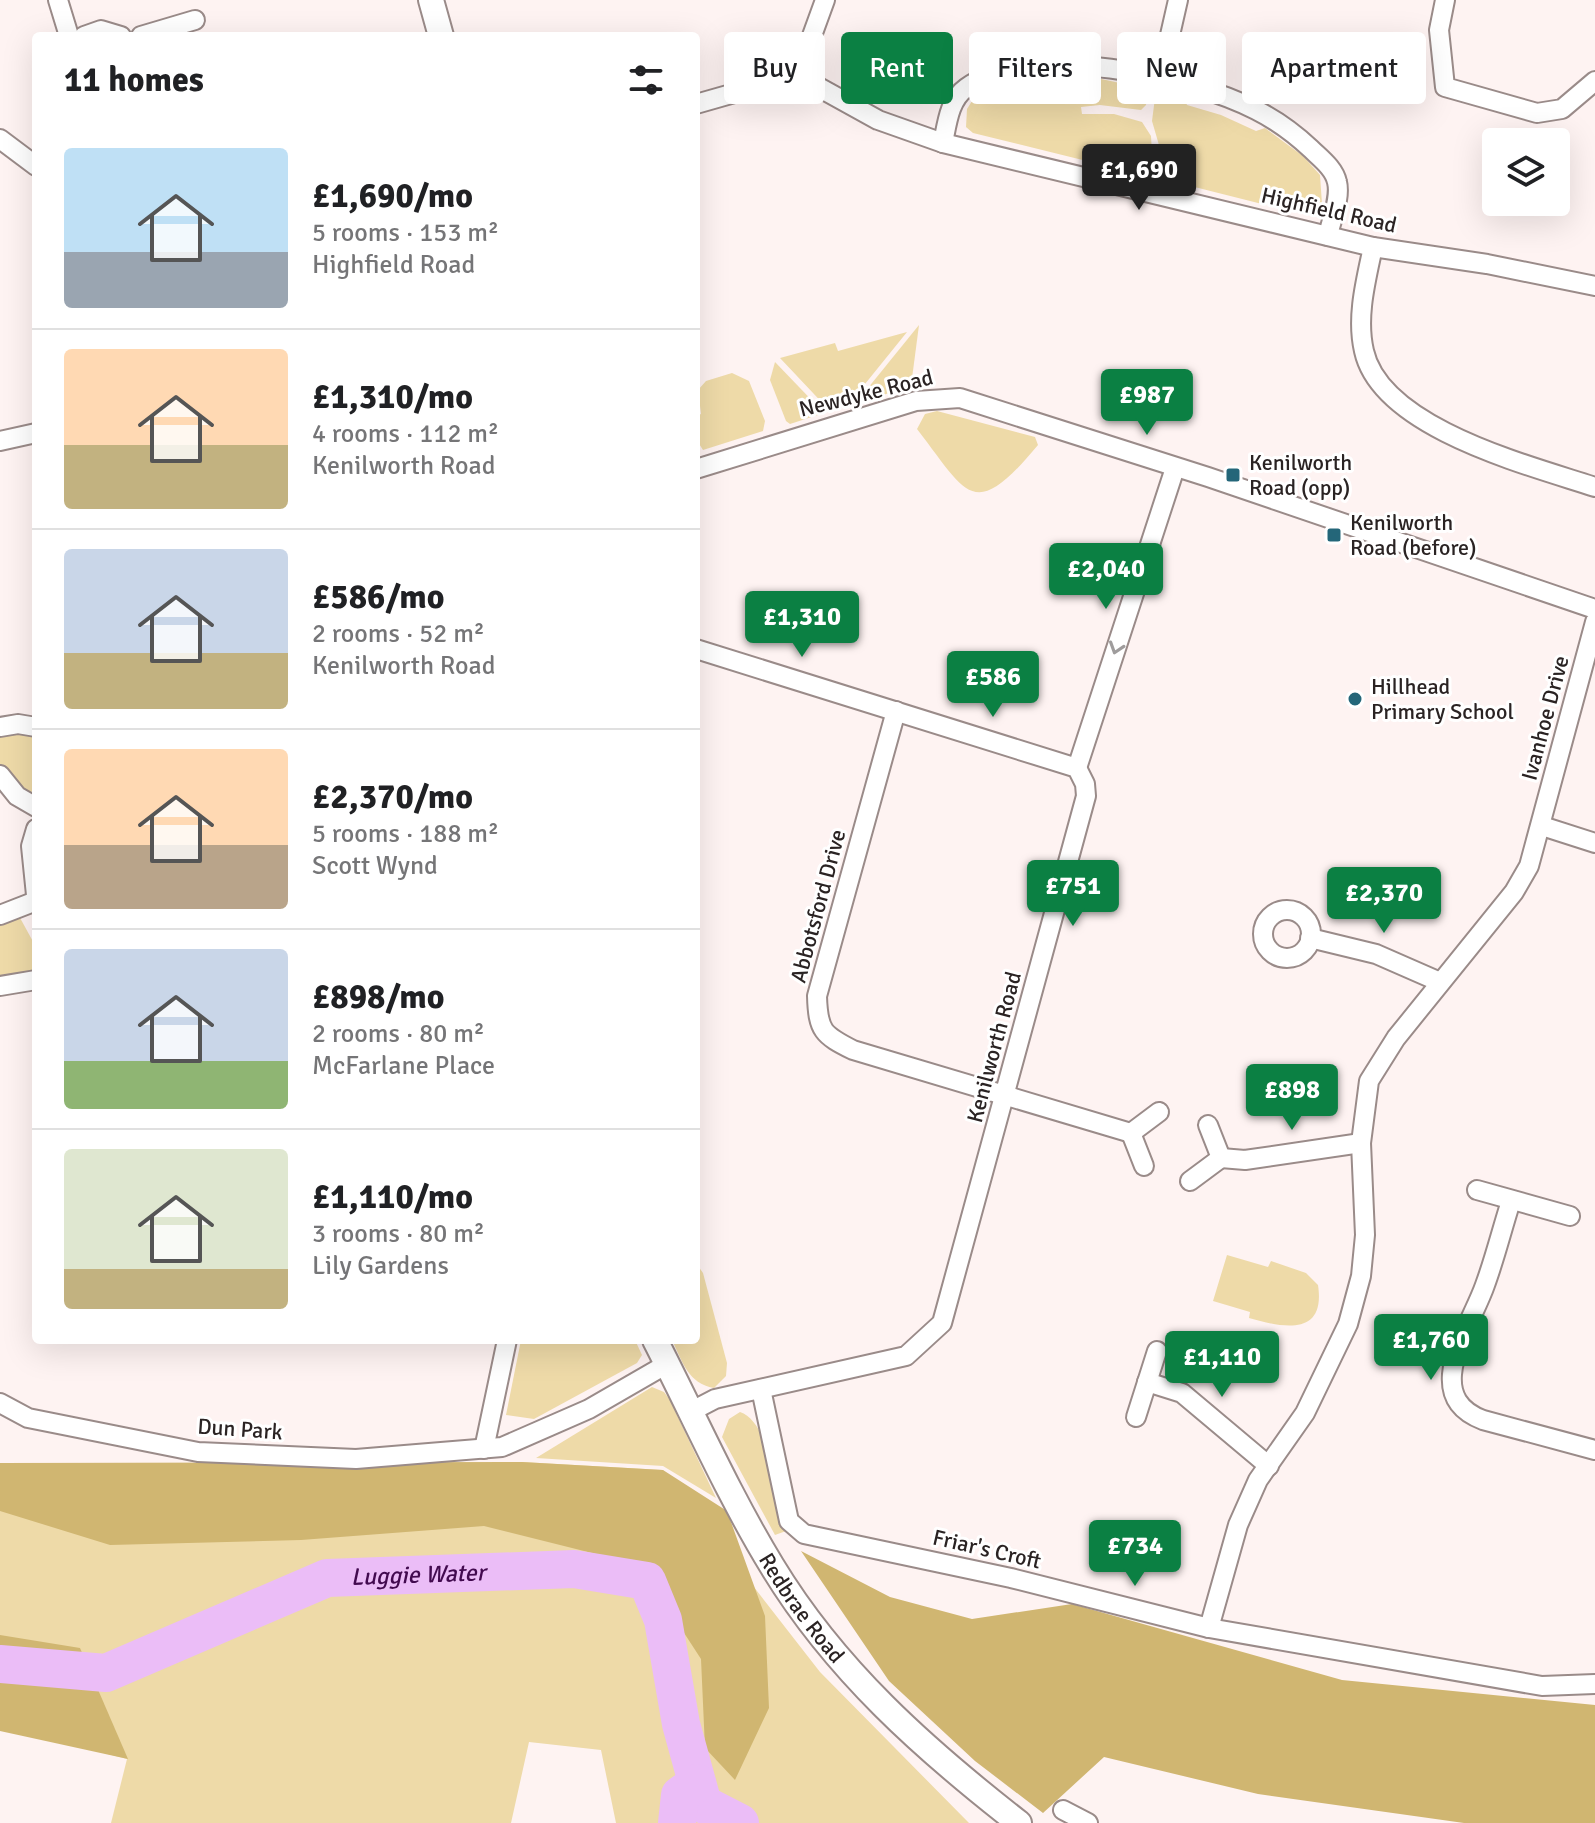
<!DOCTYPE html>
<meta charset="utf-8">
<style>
body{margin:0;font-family:Signika,sans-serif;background:#f2f2f2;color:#202124;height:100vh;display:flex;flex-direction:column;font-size:30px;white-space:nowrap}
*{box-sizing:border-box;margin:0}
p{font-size:26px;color:#757577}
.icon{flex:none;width:44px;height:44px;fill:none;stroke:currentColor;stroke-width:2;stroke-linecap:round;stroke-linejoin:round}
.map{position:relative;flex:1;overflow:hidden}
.sheet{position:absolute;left:32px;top:32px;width:668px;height:1312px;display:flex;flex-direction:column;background:#fff;border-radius:8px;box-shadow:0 8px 32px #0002}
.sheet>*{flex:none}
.hud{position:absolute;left:724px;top:32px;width:750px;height:72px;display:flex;gap:16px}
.fabs{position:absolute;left:1482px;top:128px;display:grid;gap:16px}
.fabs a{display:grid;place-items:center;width:88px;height:88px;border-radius:8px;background:#fff;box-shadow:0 8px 32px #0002;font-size:40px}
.price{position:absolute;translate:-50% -68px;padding:0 18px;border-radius:8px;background:#0b8043;color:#fff;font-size:26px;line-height:52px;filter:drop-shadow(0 2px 4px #0008)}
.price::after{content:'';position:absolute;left:50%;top:48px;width:24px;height:18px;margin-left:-12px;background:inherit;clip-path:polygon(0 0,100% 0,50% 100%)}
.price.current{background:#222;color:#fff}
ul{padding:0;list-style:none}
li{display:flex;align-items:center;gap:24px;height:200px;padding:0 32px}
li+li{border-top:2px solid #e0e0e0}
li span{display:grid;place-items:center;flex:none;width:224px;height:160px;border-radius:8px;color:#555}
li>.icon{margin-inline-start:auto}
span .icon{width:96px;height:96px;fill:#fffc;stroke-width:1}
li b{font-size:34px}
h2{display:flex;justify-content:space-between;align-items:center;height:96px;padding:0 32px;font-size:34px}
.pill{padding:0 28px;border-radius:8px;background:#fff;box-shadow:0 8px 32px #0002;font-size:28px;line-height:72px}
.pill.current{background:#0b8043;color:#fff}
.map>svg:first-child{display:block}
</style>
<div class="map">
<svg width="1595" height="1823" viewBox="0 0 1595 1823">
<rect width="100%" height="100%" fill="#fef3f2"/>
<!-- green -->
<g fill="#eedaa8">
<polygon points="1072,76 1087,76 1148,89 1146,105 1141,110 1100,105 1081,107 1082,114 1114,114 1142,122 1151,136 1152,153 1140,162 1135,173 973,133 966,127 967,109 972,101 1062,84"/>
<polygon points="1156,90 1183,96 1187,105 1221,115 1256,131 1265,128 1303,156 1320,175 1322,204 1313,214 1286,209 1289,195 1266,189 1262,204 1143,174 1161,152 1152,121"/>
<polygon points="919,325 911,386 855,404"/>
<polygon points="907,332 848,405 830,411 780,358 835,343 838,351"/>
<polygon points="775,362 824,413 790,424 786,421 770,380"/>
<polygon points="732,373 749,381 765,421 763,431 703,450 696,439 696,416 701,414 698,390 706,381"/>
<path d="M937,411L1035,437L1038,445C973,523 968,495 917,429L925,414Z"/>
<polygon points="0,732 36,733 36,783 30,795 25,796 0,766"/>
<polygon points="19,916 36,947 36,972 0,976 0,922"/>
<path d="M1227,1255L1268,1267L1271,1261L1306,1273L1318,1285C1326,1338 1281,1327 1249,1318L1250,1312L1213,1301Z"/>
<path d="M696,1263L703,1273L727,1363L726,1376L714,1388C688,1383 683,1363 672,1340H696Z"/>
<polygon points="521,1340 635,1340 642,1355 637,1363 534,1419 506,1415"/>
<polygon points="652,1387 664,1392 670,1400 716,1498 663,1466 536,1458"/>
<path d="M740,1412C770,1421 780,1501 786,1531L775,1535L722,1437L729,1419Z"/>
<polygon points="522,1462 663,1470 820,1672 969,1823 616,1823 601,1750 529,1742 511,1823 111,1823 127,1759 0,1726 0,1463 330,1497"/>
</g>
<!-- forest -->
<g fill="#d0b671">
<polygon points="522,1462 663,1470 727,1511 765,1616 769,1708 735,1780 705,1748 701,1659 640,1565 484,1526 301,1540 110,1545 0,1511 0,1463"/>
<polygon points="801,1551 890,1597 972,1619 1072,1604 1342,1680 1595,1705 1595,1823 1464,1823 1258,1794 1104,1757 1043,1813 975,1761 889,1681"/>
<polygon points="0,1635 80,1648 128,1759 0,1731"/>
</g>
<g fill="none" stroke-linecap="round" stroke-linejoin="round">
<!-- river -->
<g stroke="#ebbdf7" stroke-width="38">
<path id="s1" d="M0,1664L106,1673L327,1578L574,1569L647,1581L663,1620L681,1724L703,1804L740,1823"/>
<polyline points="677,1823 680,1795 697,1783"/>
</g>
<defs>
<g id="street">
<polyline points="58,0 69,36"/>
<polyline points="1445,0 1439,30 1445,87 1537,113 1562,109 1595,81"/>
<polyline points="84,36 101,30 121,36"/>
<polyline points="141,36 195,20"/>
<polyline points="793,73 805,55 825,0"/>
<polyline points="1160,79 1178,0"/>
<polyline points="696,104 780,80 793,73 878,120 943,143 1373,247 1487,264 1595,286"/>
<polyline points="0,139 36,166"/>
<path d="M943,143C947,124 949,100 966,88C1031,41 1190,76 1256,110C1276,120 1294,133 1311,149C1320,158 1334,168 1337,182C1341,198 1331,220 1328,236"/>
<path d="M1373,247C1366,280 1356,317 1364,351C1381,428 1528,465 1595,487"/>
<polyline points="0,441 36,433"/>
<polyline points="696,469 916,401 960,398 1208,477 1595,609"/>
<path d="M896,711L817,996C818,1031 823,1035 853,1050L1131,1133"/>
<polyline points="0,727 18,724 36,727"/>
<polyline points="1077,768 1175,468"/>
<polyline points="0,775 17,796 36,807"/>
<polyline points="1542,826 1595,843"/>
<polyline points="36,829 31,846 36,895"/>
<circle cx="1287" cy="934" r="24"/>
<polyline points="0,915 36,901"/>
<polyline points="1310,938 1376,954 1440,982"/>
<polyline points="0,986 36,980"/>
<polyline points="1221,1158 1245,1160 1361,1143"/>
<polyline points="1144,1166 1131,1133 1159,1112"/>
<polyline points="1190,1181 1221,1158 1208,1125"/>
<polyline points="1477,1190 1570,1216"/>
<path d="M1511,1201C1502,1229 1495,1258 1485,1285C1471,1326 1419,1396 1483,1420L1595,1450"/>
<polyline points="1147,1382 1182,1393 1269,1466"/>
<polyline points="761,1389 789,1521 804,1534 1011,1578 1209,1628 1542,1686 1595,1684"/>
<polyline points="0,1403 28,1418 198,1452 356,1459 502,1447 589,1409 667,1364"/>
<polyline points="690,1412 715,1399 906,1356 942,1323 1086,796 1085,784 1077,768 696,649"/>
<polyline points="1136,1417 1157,1351"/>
<polyline points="484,1449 507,1340"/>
<polyline points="1209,1628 1238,1525 1258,1480 1305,1413 1348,1324 1361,1276 1365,1235 1361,1143 1369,1081 1396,1038 1514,892 1529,866 1595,622"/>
<polyline points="1063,1810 1088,1823"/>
</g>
<g id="secondary">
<polyline points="431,0 441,36"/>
<path id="s2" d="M655,1340C694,1416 728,1494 772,1566C835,1670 924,1749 1019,1823"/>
</g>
</defs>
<!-- street casing -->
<use href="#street" stroke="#9a8b89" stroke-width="22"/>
<!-- secondary casing -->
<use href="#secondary" stroke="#9a8b89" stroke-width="28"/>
<!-- street -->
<use href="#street" stroke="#fff" stroke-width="18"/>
<!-- secondary -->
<use href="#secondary" stroke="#fff" stroke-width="24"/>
</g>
<!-- one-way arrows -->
<defs><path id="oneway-chevron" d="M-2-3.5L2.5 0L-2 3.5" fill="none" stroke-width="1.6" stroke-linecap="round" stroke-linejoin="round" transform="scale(2)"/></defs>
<use stroke="#9f9c9c" href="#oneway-chevron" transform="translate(1116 648) rotate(108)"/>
<!-- markers -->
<g fill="#246679" stroke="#fff" stroke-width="3">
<rect x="1225" y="467" width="16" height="16" rx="4"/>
<rect x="1326" y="527" width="16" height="16" rx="4"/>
<circle cx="1355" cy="699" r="8"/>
</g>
<g text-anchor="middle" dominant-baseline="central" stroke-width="6" stroke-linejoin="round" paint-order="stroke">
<!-- street labels -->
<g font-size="22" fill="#2a2323" stroke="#fff">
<text transform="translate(1329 210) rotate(13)">Highfield Road</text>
<text transform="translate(866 393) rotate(-14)">Newdyke Road</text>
<text transform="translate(1545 718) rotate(-75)">Ivanhoe Drive</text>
<text transform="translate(818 906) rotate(-75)">Abbotsford Drive</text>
<text transform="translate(994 1047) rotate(-75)">Kenilworth Road</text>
<text transform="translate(240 1429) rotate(4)">Dun Park</text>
<text transform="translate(987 1549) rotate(13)">Friar's Croft</text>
<text stroke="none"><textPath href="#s2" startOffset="306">Redbrae Road</textPath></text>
</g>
<!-- poi labels -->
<g font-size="22" fill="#2a2323" stroke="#fff" text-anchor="start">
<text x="1249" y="462">Kenilworth<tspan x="1249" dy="25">Road (opp)</tspan></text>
<text x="1350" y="522">Kenilworth<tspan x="1350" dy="25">Road (before)</tspan></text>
<text x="1371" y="686">Hillhead<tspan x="1371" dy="25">Primary School</tspan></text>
</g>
<!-- water labels -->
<g font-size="24" font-style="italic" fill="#420a4f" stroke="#fff">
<text stroke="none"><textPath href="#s1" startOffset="438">Luggie Water</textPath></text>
</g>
</g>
</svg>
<div class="fabs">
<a><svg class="icon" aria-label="layers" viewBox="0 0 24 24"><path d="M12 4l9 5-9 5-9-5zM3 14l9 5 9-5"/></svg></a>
</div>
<b class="price current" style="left:1139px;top:212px">£1,690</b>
<b class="price" style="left:1147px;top:437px">£987</b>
<b class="price" style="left:1106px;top:611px">£2,040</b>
<b class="price" style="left:802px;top:659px">£1,310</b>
<b class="price" style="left:993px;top:719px">£586</b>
<b class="price" style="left:1073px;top:928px">£751</b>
<b class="price" style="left:1384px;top:935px">£2,370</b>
<b class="price" style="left:1292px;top:1132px">£898</b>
<b class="price" style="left:1431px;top:1382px">£1,760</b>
<b class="price" style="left:1222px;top:1399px">£1,110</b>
<b class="price" style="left:1135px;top:1588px">£734</b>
<div class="hud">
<a class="pill">Buy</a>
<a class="pill current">Rent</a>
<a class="pill">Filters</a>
<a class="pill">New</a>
<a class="pill">Apartment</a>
</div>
<section class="sheet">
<h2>11 homes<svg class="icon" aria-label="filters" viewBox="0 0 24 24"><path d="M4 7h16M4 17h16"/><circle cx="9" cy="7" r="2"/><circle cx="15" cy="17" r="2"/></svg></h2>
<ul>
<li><span style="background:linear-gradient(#bfe0f5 65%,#9aa5b1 0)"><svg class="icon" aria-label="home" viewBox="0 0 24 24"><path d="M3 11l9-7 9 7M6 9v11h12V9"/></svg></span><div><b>£1,690/mo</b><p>5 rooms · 153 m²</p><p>Highfield Road</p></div></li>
<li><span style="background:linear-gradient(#ffd9b3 60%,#c2b280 0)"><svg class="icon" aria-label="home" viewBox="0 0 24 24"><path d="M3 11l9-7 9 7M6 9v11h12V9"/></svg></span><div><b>£1,310/mo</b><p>4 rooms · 112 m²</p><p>Kenilworth Road</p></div></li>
<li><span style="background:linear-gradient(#c9d6e8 65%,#c2b280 0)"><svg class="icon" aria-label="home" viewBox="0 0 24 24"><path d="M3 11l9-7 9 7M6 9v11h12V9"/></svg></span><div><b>£586/mo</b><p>2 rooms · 52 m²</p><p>Kenilworth Road</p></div></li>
<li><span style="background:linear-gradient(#ffd9b3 60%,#b9a48a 0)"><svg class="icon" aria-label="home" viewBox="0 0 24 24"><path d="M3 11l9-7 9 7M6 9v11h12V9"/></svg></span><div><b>£2,370/mo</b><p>5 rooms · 188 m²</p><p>Scott Wynd</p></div></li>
<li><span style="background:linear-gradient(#c9d6e8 70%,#8fb573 0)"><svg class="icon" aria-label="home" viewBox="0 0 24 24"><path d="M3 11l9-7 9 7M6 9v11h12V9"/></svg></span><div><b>£898/mo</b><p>2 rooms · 80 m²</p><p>McFarlane Place</p></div></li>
<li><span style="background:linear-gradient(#dfe7d0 75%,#c2b280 0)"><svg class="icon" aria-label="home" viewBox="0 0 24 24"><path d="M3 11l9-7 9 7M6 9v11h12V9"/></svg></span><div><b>£1,110/mo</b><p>3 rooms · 80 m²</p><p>Lily Gardens</p></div></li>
</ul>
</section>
</div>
